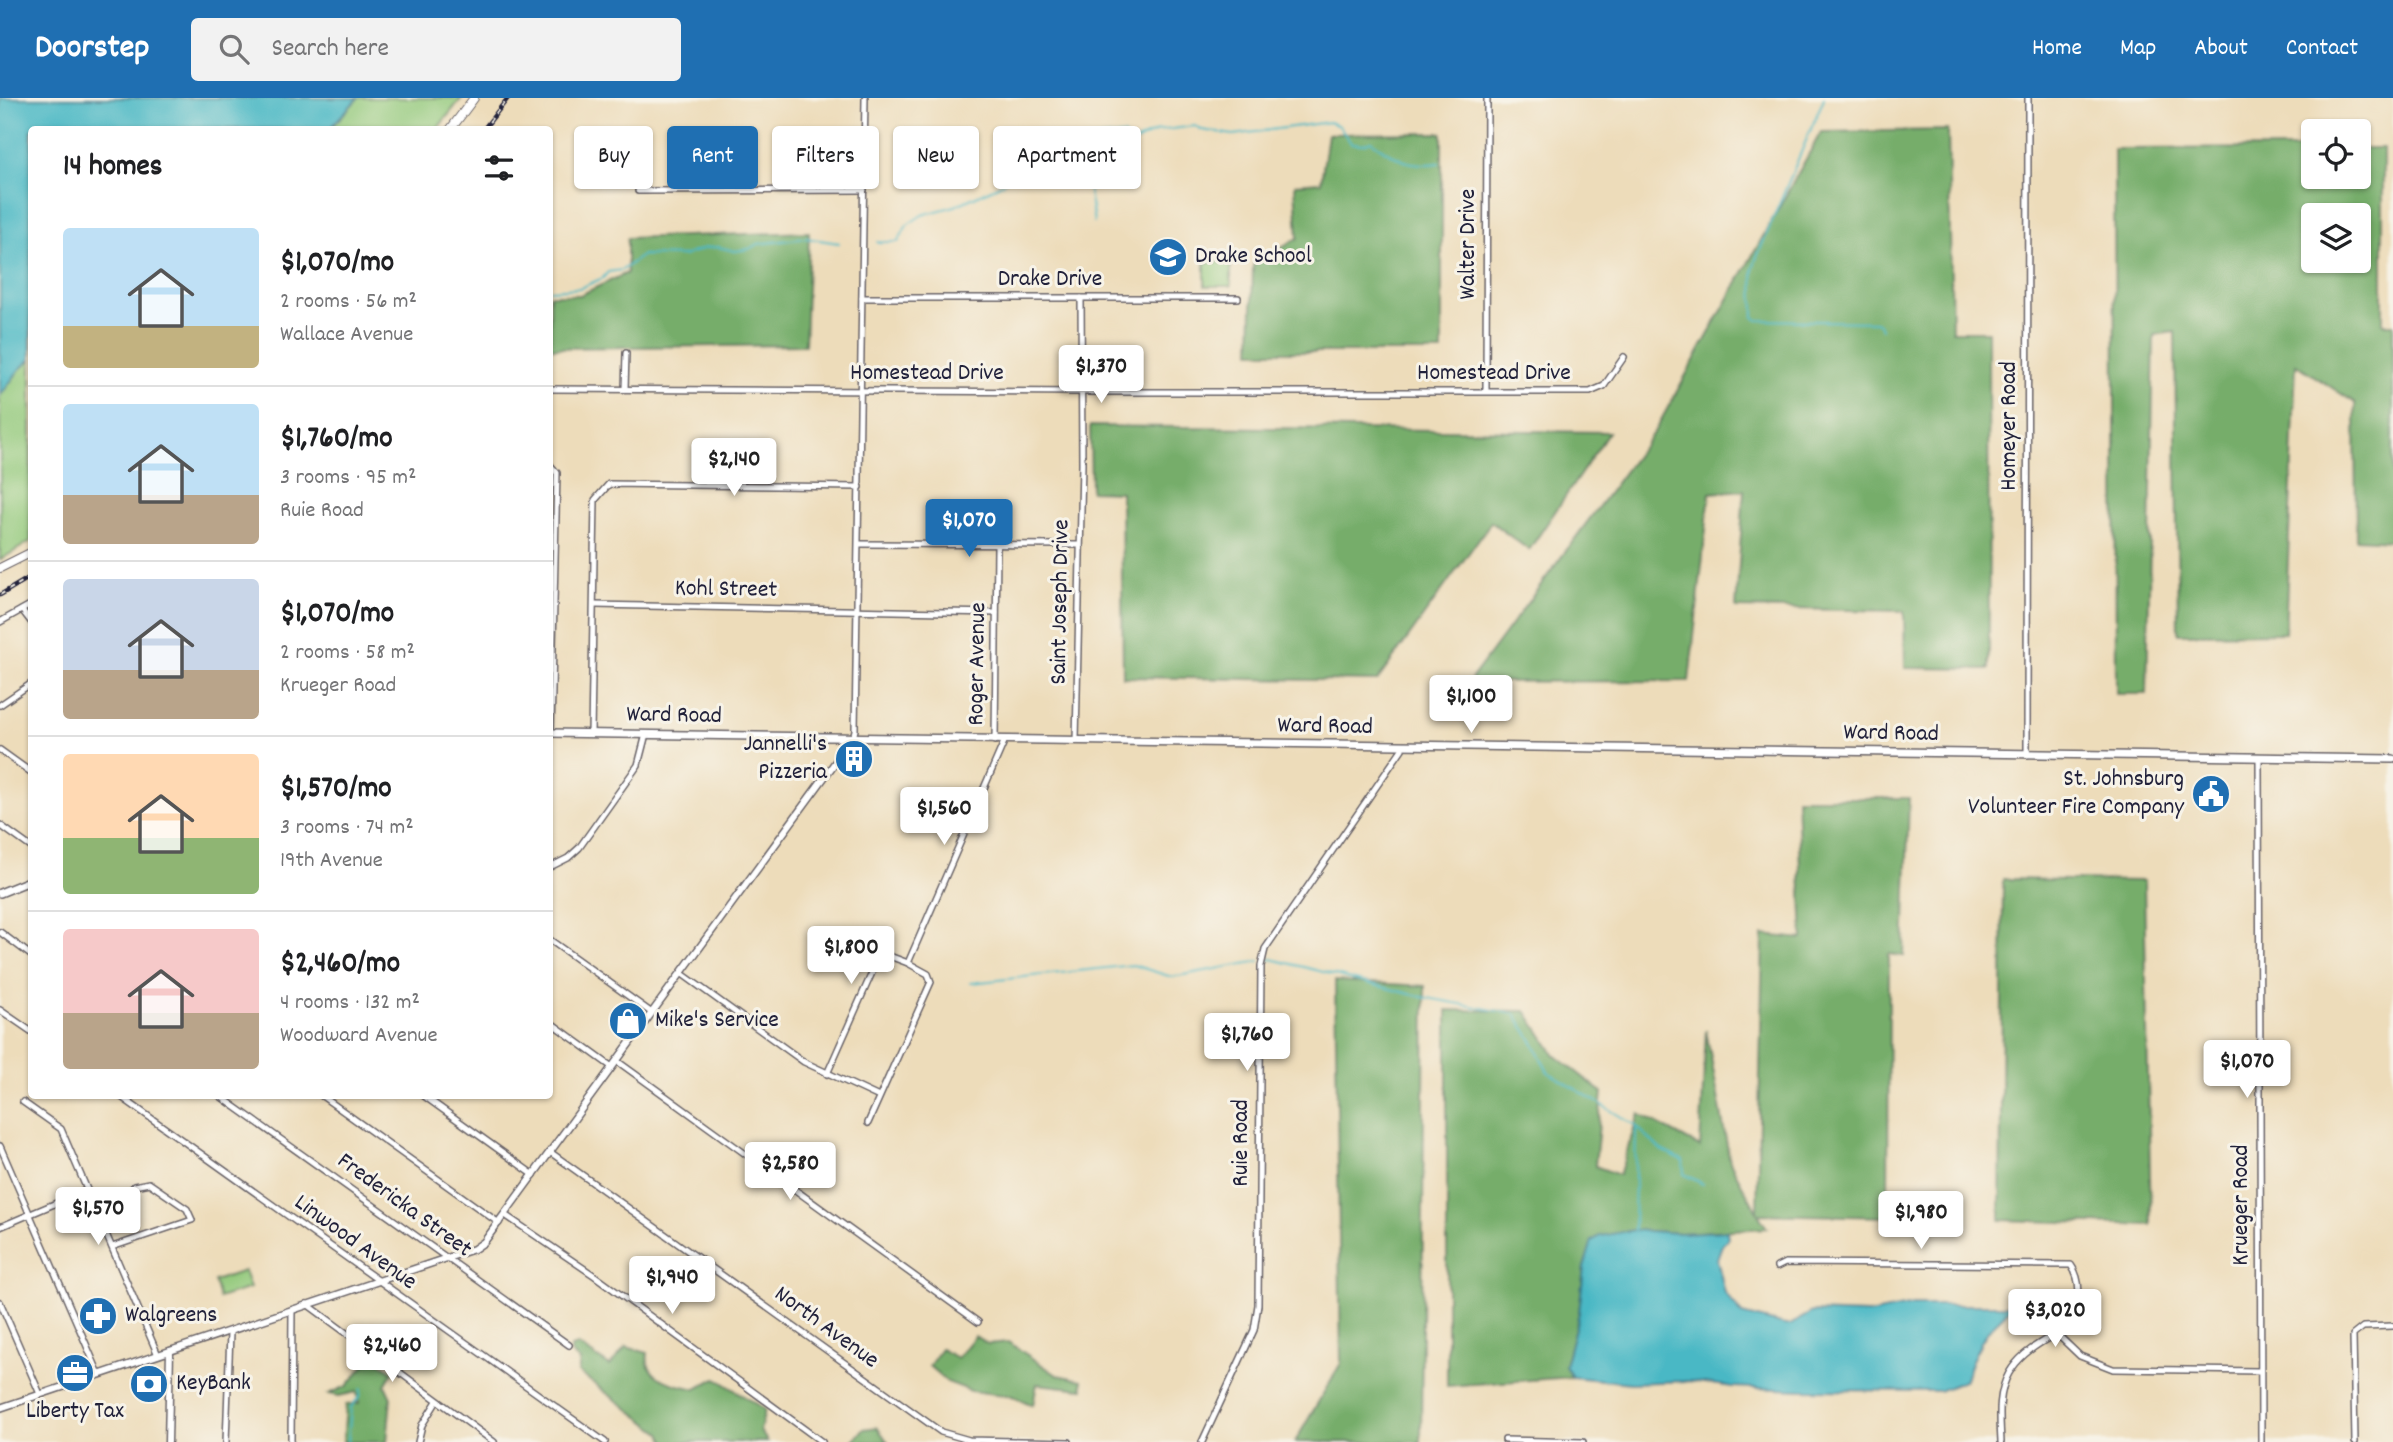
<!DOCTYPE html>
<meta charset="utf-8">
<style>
body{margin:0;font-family:Dekko,sans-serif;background:#f2f2f2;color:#202124;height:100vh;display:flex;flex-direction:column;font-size:26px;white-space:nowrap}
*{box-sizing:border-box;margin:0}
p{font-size:23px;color:#757577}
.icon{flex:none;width:38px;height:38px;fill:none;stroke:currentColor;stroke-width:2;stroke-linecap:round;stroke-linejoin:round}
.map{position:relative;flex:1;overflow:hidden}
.drawer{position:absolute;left:28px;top:28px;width:525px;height:973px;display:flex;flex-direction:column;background:#fff;border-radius:7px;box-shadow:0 2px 5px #0004}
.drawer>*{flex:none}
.hud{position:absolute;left:574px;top:28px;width:665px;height:63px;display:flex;gap:14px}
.fabs{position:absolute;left:2301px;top:21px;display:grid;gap:14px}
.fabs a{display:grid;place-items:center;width:70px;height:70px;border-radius:7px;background:#fff;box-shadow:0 2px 5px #0004;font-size:35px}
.price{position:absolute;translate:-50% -60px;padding:0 16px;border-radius:7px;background:#fff;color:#222;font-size:23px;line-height:46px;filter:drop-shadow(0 2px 4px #0008)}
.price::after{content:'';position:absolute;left:50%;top:42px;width:21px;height:16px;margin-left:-10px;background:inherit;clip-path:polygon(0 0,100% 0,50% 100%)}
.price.active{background:#1f6fb2;color:#fff}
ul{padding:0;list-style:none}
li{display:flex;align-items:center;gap:21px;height:175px;padding:0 35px}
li+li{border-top:2px solid #e0e0e0}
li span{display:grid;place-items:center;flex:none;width:196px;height:140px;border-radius:7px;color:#555}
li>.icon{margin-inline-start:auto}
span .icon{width:84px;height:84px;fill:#fffc;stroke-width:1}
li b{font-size:30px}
h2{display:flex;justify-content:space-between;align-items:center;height:84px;padding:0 35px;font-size:30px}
.chip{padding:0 24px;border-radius:7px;background:#fff;box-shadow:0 2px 5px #0004;font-size:24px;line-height:63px}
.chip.active{background:#1f6fb2;color:#fff}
header{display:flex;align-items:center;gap:42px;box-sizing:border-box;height:98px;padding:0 35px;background:#1f6fb2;color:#fff}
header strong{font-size:33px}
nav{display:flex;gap:38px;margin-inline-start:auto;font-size:24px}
.search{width:490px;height:63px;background:#f2f2f2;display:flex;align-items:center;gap:18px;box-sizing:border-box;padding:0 24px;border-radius:7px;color:#757577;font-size:26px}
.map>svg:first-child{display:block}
</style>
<header>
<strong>Doorstep</strong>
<div class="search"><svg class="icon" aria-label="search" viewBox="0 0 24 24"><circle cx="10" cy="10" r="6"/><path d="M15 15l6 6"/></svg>Search here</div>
<nav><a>Home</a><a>Map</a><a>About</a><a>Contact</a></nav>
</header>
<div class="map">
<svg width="2393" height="1344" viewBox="0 0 2393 1344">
<rect width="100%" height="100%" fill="#f7f3e8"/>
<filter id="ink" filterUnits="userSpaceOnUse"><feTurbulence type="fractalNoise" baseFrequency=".0143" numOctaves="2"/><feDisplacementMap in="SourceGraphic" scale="14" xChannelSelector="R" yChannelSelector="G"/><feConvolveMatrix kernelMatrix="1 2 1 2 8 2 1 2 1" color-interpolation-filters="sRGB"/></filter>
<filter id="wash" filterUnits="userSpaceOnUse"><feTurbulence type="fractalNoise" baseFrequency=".00686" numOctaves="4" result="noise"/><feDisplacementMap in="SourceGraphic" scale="28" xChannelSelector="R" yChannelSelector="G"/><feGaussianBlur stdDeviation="1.57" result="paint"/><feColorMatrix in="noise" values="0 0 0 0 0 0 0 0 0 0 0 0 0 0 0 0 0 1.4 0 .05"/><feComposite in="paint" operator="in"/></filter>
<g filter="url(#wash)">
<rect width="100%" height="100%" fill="#eddcba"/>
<!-- green -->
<g fill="#93c97b" stroke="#5a765b" stroke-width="2">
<polygon points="358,0 462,0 437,31 329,32"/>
<rect x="1205" y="164" width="26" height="24"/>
<polygon points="31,261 31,443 0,462 0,298 20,271"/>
<polygon points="244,1173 250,1190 219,1200 214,1183"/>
</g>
<!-- forest -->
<g fill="#76ad6b" stroke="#4c6853" stroke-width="2" fill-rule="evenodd">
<polygon points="1948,32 1952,233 1988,233 1989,571 1905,570 1904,513 1736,510 1744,392 1710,395 1689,583 1469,584 1656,331 1821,34"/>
<polygon points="1442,35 1442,254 1251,254 1253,167 1298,140 1295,86 1321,84 1328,36"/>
<path d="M2313,50L2314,79H2359V50H2383V226H2393V443L2356,441L2355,305L2296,266L2285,535L2178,536L2175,234L2154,237L2147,596H2116L2114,51ZM2314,117H2359V163H2314Z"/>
<polygon points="809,134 805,247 550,250 550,197 580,197 627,175 627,140"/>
<polygon points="1090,328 1609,334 1529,452 1491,424 1377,583 1123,579 1121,394 1091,393"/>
<polygon points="1797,700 1909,700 1904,858 1889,856 1888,1119 1758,1116 1767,1130 1680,1135 1634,1132 1584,1169 1579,1215 1565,1268 1572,1279 1447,1288 1447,912 1526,913 1555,957 1602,994 1595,1068 1619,1077 1639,1016 1700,1049 1706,932 1730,1064 1757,1114 1763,837 1803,841"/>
<polygon points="2003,781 2144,783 2151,1127 2000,1122"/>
<polygon points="1335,883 1425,888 1421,1344 1295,1344 1341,1265"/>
<polygon points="975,1238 988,1246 1008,1244 1057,1277 1082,1282 1083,1291 1037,1286 1033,1307 1012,1298 971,1293 947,1284 929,1268 941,1251 957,1260"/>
<path d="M578,1247L610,1268L626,1249L648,1255C643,1281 676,1287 696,1291L716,1280L765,1312L760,1333L768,1344H666L661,1335L578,1274L580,1263L571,1255V1249Z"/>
<polygon points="375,1261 393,1274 385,1287 391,1300 387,1344 343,1344 346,1307 359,1305 357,1294 339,1298 329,1296 347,1288 368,1263"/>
<polygon points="877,1329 888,1344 851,1344 864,1331"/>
</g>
<!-- water -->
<g fill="#4ab8c5" stroke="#366d80" stroke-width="2">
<polygon points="0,0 358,0 329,31 32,32 31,261 20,271 0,298"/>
<path d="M1634,1132L1680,1135L1727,1133L1728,1140L1722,1147L1717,1161L1725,1195L1742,1216L1785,1227H1790L1812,1214L1868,1216L1913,1207H2012C2006,1217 1996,1223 1989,1232C1977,1248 1971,1265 1964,1283L1939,1293L1801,1292L1733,1289L1689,1283L1631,1285L1572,1279L1565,1268L1579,1215L1584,1169L1592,1143L1600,1138Z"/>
</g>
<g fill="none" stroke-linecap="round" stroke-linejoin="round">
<!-- stream -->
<g stroke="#4ab8c5" stroke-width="2">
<polyline points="1824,0 1756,161 1753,171 1754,219 1758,222 1876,224 1879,226 1881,231"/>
<polyline points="1082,42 1083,58 1094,124"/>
<path d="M877,144H898L907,127L922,117L955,108L1004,85L1026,57L1082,42L1124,37L1133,45L1157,33L1195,28L1202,32L1233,37L1329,24L1339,28L1351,45L1363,46L1371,43C1398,61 1406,69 1439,65"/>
<polyline points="550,192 580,190 603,180 608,174 622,172 643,157 683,158 705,150 718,149 735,153 749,151 758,146 806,140 839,145"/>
<polyline points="1265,862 1272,861 1422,899 1515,916 1530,939 1548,974 1636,1028 1661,1052 1683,1063 1684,1076 1703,1086"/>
<polyline points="971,885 1133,867 1172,879 1260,863"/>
<polyline points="1634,1132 1636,1029"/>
<polyline points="348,1344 351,1309 360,1298 361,1291"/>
</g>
</g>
</g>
<g filter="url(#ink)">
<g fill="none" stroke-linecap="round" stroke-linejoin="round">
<defs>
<g id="minor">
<polyline points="638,93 864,92"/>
<polyline points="862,200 1238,200"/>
<polyline points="550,291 1082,294 1590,294 1604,288 1624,259"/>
<polyline points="625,291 626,255"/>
<polyline points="1486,293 1487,0"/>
<polyline points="550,367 557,375 551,635"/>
<polyline points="859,446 1079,447"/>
<polyline points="594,507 996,515"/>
<polyline points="22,512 32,525"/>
<polyline points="0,524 32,506"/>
<polyline points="0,607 32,585"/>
<polyline points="591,636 595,402 609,386 860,389"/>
<polyline points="853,640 855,632 865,0"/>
<polyline points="995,643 997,448"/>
<polyline points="1076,643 1082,366 1081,200"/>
<polyline points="0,652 32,675"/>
<polyline points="2027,657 2028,0"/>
<polyline points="2259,660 2261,1344"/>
<polyline points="0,727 32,750"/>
<polyline points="550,769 568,760 579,750 638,667 646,636"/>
<polyline points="0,834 32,858"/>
<polyline points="550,842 652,915"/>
<polyline points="908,865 1004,644"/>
<polyline points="681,875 804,964 879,999"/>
<polyline points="0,912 32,934"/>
<polyline points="550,924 612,969"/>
<polyline points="617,963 978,1224"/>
<polyline points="827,976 879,859 884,856 908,865 928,876 931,884 868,1025"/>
<polyline points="120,998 605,1344"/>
<polyline points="220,998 569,1247"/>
<polyline points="322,998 499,1125"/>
<polyline points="424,998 534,1077"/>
<polyline points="23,1004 61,1031 158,1257"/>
<polyline points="0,1048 99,1276"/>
<polyline points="550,1054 941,1334 969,1342 1069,1344"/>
<polyline points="505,1117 595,1178 822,1344"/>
<polyline points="102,1126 134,1088 149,1085 187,1111 192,1122 112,1149"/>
<polyline points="0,1129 87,1092"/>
<path d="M1777,1169L1785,1165L2071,1167C2085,1187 2079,1220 2059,1236C2055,1239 2049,1239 2045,1242C2030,1251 2018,1260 2009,1275C1997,1296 2000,1321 2001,1344"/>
<polyline points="0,1204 40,1296"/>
<polyline points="307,1206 494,1344"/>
<polyline points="2058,1237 2080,1258 2113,1271 2260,1273"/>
<polyline points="1505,1342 1583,1344"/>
<polyline points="226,1344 230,1235"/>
<polyline points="291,1344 292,1212"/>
<polyline points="418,1344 422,1327 437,1303"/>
<polyline points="1202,1344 1254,1232 1258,1207 1261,868 1265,851 1402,651"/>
<polyline points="2355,1344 2353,1237 2363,1229 2393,1228"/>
</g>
<g id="tertiary">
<polyline points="0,1310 474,1151 484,1144 853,640"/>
<polyline points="168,1344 170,1253"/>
</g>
<g id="secondary">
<path d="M550,635C1164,645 1778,657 2393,661"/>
<polyline points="0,795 32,782"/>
</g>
<g id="primary">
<polyline points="450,32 474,0"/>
<polyline points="0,470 32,454"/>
</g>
</defs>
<!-- minor casing -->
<use href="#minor" stroke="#696367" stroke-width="8"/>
<!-- tertiary casing -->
<use href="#tertiary" stroke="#696367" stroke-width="9"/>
<!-- secondary casing -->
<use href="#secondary" stroke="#696367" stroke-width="10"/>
<!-- primary casing -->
<use href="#primary" stroke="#696367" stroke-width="10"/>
<!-- minor -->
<use href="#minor" stroke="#fff" stroke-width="5"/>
<!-- tertiary -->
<use href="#tertiary" stroke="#fff" stroke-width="6"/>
<!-- secondary -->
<use href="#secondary" stroke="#fff" stroke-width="7"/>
<!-- primary -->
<use href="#primary" stroke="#fff" stroke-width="8"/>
<defs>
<g id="rail">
<polyline points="483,32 508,0"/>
<polyline points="0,497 32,478"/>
</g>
</defs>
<!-- rail casing -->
<use href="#rail" stroke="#22223b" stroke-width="4.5"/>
<!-- rail -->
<use href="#rail" stroke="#f7f3e8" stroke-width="2" stroke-dasharray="5" stroke-linecap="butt"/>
</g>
</g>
<!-- icons -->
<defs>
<symbol id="school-disc" viewBox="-11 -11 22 22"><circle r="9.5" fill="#1f6fb2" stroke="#f7f3e8"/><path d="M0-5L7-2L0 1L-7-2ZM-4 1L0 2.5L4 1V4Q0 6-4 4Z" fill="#fff"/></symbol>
<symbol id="building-disc" viewBox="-11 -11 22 22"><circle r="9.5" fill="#1f6fb2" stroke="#f7f3e8"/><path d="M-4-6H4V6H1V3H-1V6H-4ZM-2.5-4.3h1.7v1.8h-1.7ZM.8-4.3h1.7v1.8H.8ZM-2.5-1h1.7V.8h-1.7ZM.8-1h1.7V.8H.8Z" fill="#fff"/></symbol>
<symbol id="civic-disc" viewBox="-11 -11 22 22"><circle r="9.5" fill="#1f6fb2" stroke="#f7f3e8"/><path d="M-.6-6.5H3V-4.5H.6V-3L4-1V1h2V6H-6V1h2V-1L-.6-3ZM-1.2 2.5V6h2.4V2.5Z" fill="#fff"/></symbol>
<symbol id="shop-disc" viewBox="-11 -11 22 22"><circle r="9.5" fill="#1f6fb2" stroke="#f7f3e8"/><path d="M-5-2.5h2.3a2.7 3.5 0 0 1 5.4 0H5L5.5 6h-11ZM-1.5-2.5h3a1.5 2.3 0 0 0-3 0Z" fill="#fff"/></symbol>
<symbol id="pharmacy-disc" viewBox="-11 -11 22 22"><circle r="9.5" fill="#1f6fb2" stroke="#f7f3e8"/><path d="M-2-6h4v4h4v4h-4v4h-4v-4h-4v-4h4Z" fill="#fff"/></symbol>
<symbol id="office-disc" viewBox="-11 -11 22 22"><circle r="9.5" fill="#1f6fb2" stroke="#f7f3e8"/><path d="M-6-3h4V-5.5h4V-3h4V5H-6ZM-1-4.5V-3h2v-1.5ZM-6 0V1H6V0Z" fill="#fff"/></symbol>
<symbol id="bank-disc" viewBox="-11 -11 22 22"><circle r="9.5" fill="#1f6fb2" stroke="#f7f3e8"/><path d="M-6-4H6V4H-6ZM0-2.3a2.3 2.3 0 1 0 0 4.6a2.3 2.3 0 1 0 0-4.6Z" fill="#fff"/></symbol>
</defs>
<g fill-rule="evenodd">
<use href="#school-disc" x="1146" y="137" width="44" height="44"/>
<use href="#building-disc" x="832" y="639" width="44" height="44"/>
<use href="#civic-disc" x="2189" y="674" width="44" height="44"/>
<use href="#shop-disc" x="606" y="901" width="44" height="44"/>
<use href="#pharmacy-disc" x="76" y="1196" width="44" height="44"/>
<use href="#office-disc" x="53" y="1253" width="44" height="44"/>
<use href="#bank-disc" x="127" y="1264" width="44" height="44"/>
</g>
<g text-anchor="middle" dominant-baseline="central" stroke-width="6" stroke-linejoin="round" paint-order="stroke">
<!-- street labels -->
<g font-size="24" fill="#22223b" stroke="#f7f3e8">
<text transform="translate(1469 146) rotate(-90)">Walter Drive</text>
<text x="1050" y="182">Drake Drive</text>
<text x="927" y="276">Homestead Drive</text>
<text x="1494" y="276">Homestead Drive</text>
<text transform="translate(2010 328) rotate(-90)">Homeyer Road</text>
<text transform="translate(726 492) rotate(1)">Kohl Street</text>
<text transform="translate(1061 504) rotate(-89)">Saint Joseph Drive</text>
<text transform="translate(978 566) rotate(-89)">Roger Avenue</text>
<text transform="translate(674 618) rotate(1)">Ward Road</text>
<text transform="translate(1325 629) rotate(1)">Ward Road</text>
<text transform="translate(1891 636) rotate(1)">Ward Road</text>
<text transform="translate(1242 1045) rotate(-90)">Ruie Road</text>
<text transform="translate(2242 1107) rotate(-90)">Krueger Road</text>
<text transform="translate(404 1108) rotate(36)">Fredericka Street</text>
<text transform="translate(355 1145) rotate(36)">Linwood Avenue</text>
<text transform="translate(826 1230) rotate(36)">North Avenue</text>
</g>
<!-- poi labels -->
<g font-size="24" fill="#22223b" stroke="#f7f3e8" text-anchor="start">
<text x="1195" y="159">Drake School</text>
<text x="827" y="647" text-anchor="end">Jannelli's<tspan x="827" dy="28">Pizzeria</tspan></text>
<text x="2184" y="682" text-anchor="end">St. Johnsburg<tspan x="2184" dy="28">Volunteer Fire Company</tspan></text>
<text x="655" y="923">Mike's Service</text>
<text x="125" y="1218">Walgreens</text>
<text x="176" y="1286">KeyBank</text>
<text x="75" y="1314" text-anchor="middle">Liberty Tax</text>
</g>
</g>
</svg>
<div class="fabs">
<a><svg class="icon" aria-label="locate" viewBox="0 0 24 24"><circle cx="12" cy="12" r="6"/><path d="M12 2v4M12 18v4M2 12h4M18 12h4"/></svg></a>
<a><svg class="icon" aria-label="layers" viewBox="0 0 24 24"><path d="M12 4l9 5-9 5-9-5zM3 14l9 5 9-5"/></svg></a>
</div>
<b class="price" style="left:1101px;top:307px">$1,370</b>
<b class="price" style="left:734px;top:400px">$2,140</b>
<b class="price active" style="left:969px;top:461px">$1,070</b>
<b class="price" style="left:1471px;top:637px">$1,100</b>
<b class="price" style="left:944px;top:749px">$1,560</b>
<b class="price" style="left:851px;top:888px">$1,800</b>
<b class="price" style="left:1247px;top:975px">$1,760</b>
<b class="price" style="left:2247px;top:1002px">$1,070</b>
<b class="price" style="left:790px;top:1104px">$2,580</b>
<b class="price" style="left:98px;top:1149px">$1,570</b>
<b class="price" style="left:1921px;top:1153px">$1,980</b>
<b class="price" style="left:672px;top:1218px">$1,940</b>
<b class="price" style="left:2055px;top:1251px">$3,020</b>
<b class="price" style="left:392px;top:1286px">$2,460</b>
<div class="hud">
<a class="chip">Buy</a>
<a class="chip active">Rent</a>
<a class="chip">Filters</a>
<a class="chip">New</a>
<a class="chip">Apartment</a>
</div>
<section class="drawer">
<h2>14 homes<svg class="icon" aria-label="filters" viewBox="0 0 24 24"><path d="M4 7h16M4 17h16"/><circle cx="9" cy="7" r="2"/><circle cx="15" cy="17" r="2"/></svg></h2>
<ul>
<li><span style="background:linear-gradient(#bfe0f5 70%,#c2b280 0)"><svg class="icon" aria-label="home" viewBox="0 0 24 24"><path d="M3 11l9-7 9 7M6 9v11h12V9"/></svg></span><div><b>$1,070/mo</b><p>2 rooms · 56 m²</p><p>Wallace Avenue</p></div></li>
<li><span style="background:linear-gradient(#bfe0f5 65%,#b9a48a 0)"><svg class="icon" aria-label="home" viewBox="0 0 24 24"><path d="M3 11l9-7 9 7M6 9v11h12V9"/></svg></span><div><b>$1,760/mo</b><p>3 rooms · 95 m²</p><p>Ruie Road</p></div></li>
<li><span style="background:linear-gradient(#c9d6e8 65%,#b9a48a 0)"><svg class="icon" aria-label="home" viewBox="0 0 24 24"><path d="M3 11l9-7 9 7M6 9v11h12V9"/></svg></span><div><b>$1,070/mo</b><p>2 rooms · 58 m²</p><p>Krueger Road</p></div></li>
<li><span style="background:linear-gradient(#ffd9b3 60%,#8fb573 0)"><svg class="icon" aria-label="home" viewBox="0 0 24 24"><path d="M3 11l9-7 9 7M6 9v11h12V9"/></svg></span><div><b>$1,570/mo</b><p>3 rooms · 74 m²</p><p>19th Avenue</p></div></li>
<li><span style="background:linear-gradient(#f6c9c9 60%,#b9a48a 0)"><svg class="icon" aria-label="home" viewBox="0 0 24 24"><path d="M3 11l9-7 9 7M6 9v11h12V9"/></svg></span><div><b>$2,460/mo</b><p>4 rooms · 132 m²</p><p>Woodward Avenue</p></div></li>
</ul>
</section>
</div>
